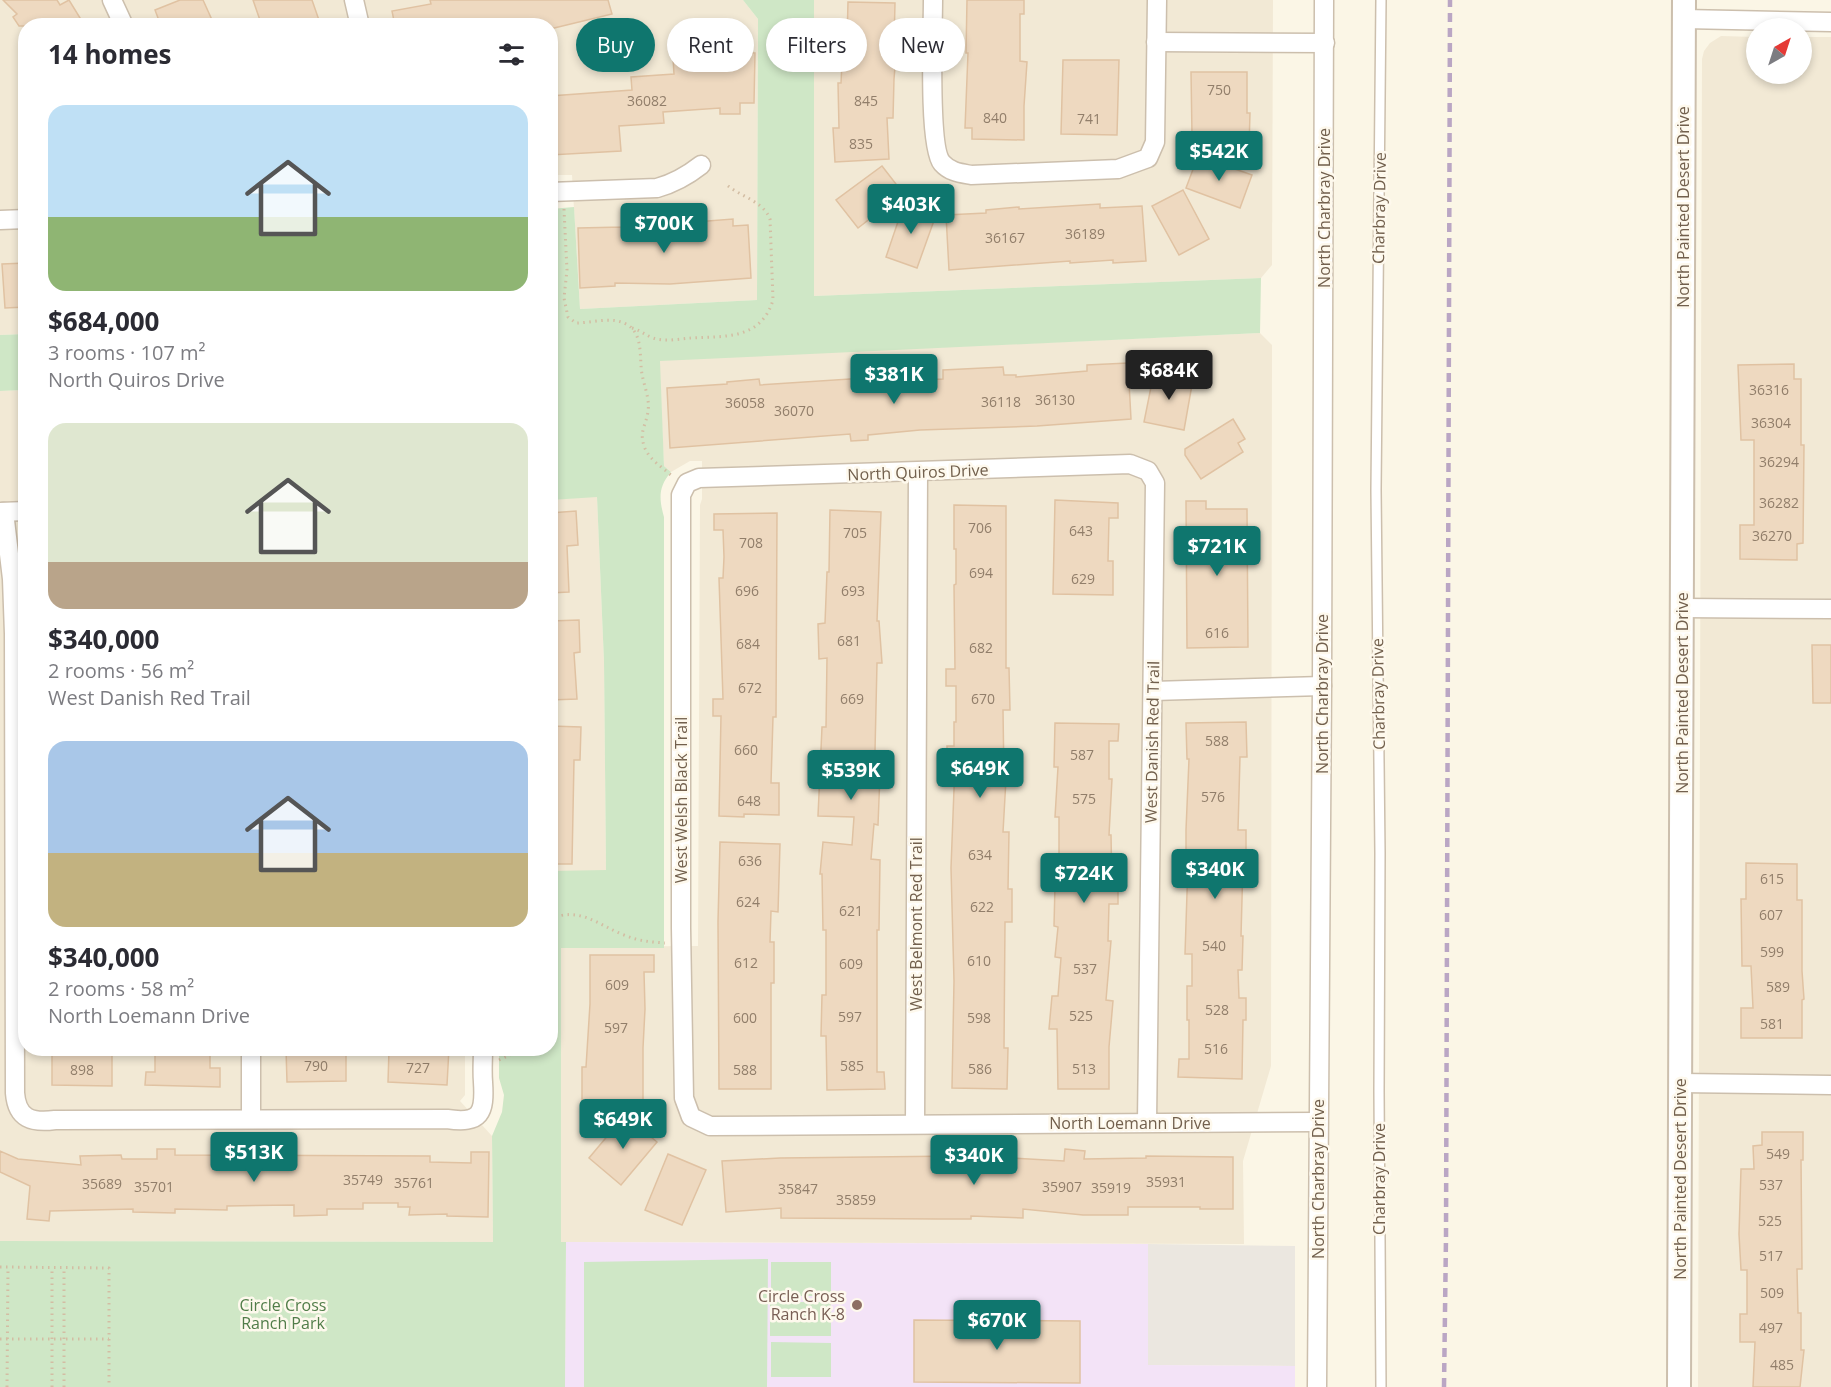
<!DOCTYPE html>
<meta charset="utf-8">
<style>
body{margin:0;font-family:"Open Sans",sans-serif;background:#f7f7f7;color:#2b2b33;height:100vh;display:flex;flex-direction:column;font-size:22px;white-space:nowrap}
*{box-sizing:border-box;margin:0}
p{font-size:20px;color:#7c7c81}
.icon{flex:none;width:33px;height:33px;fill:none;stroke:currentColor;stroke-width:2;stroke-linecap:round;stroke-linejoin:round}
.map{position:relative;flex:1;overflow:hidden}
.side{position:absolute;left:18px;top:18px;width:540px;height:1038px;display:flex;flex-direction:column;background:#fff;border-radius:24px;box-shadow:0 3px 9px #0003}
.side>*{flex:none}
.hud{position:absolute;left:576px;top:18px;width:570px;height:54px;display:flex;gap:12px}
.needle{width:39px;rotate:39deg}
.controls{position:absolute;left:1746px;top:18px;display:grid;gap:12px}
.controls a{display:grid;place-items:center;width:66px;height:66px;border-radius:50%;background:#fff;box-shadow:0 3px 9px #0003;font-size:30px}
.price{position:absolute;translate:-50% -51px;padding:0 14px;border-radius:6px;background:#0f766e;color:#fff;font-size:20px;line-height:39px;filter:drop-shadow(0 2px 3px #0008)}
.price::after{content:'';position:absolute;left:50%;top:36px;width:18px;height:14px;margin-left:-9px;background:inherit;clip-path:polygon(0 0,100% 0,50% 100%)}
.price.active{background:#222;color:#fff}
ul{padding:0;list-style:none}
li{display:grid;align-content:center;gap:12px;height:318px;padding:0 30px}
li span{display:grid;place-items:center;height:186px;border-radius:18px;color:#555}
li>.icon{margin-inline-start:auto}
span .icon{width:108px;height:108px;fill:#fffc;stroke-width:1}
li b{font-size:26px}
h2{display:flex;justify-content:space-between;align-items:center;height:72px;padding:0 30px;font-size:26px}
.pill{padding:0 21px;border-radius:27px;background:#fff;box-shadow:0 3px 9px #0003;font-size:21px;line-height:54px}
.pill.active{background:#0f766e;color:#fff}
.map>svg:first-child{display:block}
</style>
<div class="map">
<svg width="1831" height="1387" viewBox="0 0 1831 1387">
<rect width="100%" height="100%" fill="#fbf6e6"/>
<!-- residential -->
<g fill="#f2e9d5">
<polygon points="0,0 743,0 758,19 757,300 580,309 572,175 551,175 550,26 26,26 25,334 0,335"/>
<polygon points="814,0 1273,0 1272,265 1261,278 814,296"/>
<polygon points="1721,36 1756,37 1756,74 1802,74 1802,37 1831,37 1831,1387 1698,1387 1702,59 1704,51 1710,43"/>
<polygon points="1260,333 1272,345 1271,1066 1243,1161 1244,1244 561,1242 561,947 698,946 700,505 702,499 702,461 690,461 671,472 664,466 659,360"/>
<polygon points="26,390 26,1048 465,1049 465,1095 460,1101 492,1136 493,1242 0,1241 0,391"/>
<polygon points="597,496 604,662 606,871 551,871 550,500"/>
</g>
<!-- industrial -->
<polygon fill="#ebe7e0" points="1148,1244 1295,1246 1295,1366 1148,1365"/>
<!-- education -->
<polygon fill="#f3e3f7" points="566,1242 1148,1244 1148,1365 1295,1366 1295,1387 565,1387"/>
<!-- green -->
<g fill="#cfe7c6">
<path d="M743,0H814V296L1261,278L1260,333L660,361L664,466L671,472C658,487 659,499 664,517V948H561V1242H566L565,1387H0V1241L493,1242L492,1136L502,1112L504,1095L499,1078V1049L550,1048L551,871L606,870L604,662L597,497L551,500V209L574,207L580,309L757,300L758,19Z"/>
<polygon points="25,334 25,390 0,391 0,335"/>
<polygon points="768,1259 767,1387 584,1387 584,1262"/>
<rect x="771" y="1262" width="60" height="34"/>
<rect x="770" y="1302" width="61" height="34"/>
<polygon points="771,1342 831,1343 831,1377 771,1377"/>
</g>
<!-- building -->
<g fill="#eed9c0" stroke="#e0c2a2" stroke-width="1.5">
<polygon points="3,0 57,0 60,5 69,0 85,26 19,26 13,17 17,14"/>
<polygon points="180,0 203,0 212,20 199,26 161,26 155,10"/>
<polygon points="253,0 312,0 321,26 262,26"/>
<polygon points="430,0 608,0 612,14 550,29 550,26 395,26 392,11 431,4"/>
<polygon points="967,0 1024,0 1024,14 1020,14 1020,61 1027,62 1024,106 1024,140 972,139 972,128 965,128 968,53 966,53"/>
<polygon points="848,2 895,3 894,44 897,44 894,79 893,118 887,118 889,159 835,162 833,128 839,128 838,83 841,83 843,41 847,41"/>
<polygon points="721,52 755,53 754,103 740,103 740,114 720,114 720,108 663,112 664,123 619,126 621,151 550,155 550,96 632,90 631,77 674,74 673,58 721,55"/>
<polygon points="1063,60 1119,60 1117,135 1061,134"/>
<polygon points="1191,72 1247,72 1247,113 1250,113 1249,147 1198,146 1198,135 1192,135"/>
<polygon points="1198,156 1252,175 1240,208 1186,188"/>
<polygon points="882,166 903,193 858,228 836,200"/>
<polygon points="1183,190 1209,239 1179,255 1152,206"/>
<polygon points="906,198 913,207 936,215 917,268 886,257"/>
<polygon points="1100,204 1100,208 1142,206 1146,261 1113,263 1113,260 1070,263 1070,261 949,270 946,215 986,213 986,210 1019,207 1019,209"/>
<polygon points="733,219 733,226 748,225 751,278 670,284 615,283 615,286 580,288 578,228 623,227 623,223 669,224"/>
<polygon points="26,263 26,307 5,308 2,264"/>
<polygon points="1128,363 1131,419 1037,426 920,430 868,435 868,440 851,441 850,434 670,448 667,388 727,384 727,382 759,379 760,385 865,378 865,382 943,379 943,370 1003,367 1004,375 1016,375 1016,377 1087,371 1087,365"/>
<polygon points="1794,364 1794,379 1801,379 1801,445 1804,445 1803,543 1797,544 1797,560 1740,559 1740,525 1754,525 1754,440 1741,440 1738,365"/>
<polygon points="1154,372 1193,379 1184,430 1144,422"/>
<polygon points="1233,419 1245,439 1238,443 1243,452 1201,479 1185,455 1185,449"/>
<polygon points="1055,500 1118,503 1118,518 1109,518 1108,561 1113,561 1113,595 1053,594"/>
<polygon points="1186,501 1206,501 1206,509 1247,509 1248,647 1187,648"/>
<polygon points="954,505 1006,506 1006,668 1009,668 1010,710 1003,710 1004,779 1006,779 1003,832 1009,832 1008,889 1012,889 1012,922 1005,922 1004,1048 1008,1048 1007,1089 952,1088 954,981 951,868 955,763 947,763 947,746 954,746 954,722 956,722 956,686 946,686 946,669 955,669 954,585 956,584 956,549 954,549"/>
<polygon points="830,510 881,512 877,621 879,621 882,663 877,663 875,751 886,752 885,774 880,774 878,825 874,824 871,859 880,860 879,930 877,930 877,1072 884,1072 885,1089 827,1090 826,1036 821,1036 822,995 826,995 826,930 823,930 822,874 820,874 823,842 852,845 854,817 818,816 822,727 826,727 827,658 819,659 818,624 825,623 827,572 829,572"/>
<polygon points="576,511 578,545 567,546 569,592 550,593 550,513"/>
<polygon points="777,513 776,717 773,717 771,783 779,783 779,815 744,814 744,817 719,816 721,716 713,716 713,699 723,699 719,578 723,578 724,557 723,530 714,530 714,514"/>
<polygon points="579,620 580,652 574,653 577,699 550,700 550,621"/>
<polygon points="1812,645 1831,645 1831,703 1813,703"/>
<polygon points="1246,722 1247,757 1240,757 1238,830 1246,830 1246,863 1243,863 1241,936 1243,936 1242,970 1238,970 1239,998 1246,998 1246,1020 1243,1020 1242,1079 1178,1077 1179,1059 1189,1059 1189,1020 1187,1020 1187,986 1192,986 1192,954 1185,954 1188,863 1186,863 1186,830 1189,759 1187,759 1186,723"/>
<polygon points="1055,723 1119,724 1118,741 1109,741 1109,779 1112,779 1109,835 1111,835 1112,887 1118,887 1118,904 1109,904 1108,941 1111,941 1106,1000 1113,1001 1109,1047 1109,1089 1058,1089 1057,1029 1049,1029 1052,996 1058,996 1061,958 1055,957 1058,927 1054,926 1055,885 1059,885 1059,817 1055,817 1058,767 1054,767"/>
<polygon points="550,726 581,727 580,760 574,760 572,864 550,864"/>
<polygon points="720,842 780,844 778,912 771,911 770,942 774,942 774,983 771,983 771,1089 719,1089 718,922"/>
<polygon points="1746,863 1797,864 1797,900 1802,900 1802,971 1804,999 1802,1000 1802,1038 1741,1038 1741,1008 1753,1008 1751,966 1742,966 1741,899 1746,899"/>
<polygon points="590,955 654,955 654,972 644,972 645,1009 643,1048 643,1100 582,1100 582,1067 586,1067 590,1004"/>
<polygon points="52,1048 72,1048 71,1052 112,1052 112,1086 52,1085"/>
<polygon points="155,1048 210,1048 210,1068 220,1068 220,1087 145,1085 146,1072 155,1072"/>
<polygon points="346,1048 346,1081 287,1082 286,1049"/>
<polygon points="428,1048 449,1048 447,1085 388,1082 389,1050 428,1051"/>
<polygon points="625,1115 657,1142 621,1185 589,1158"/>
<polygon points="1762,1132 1803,1132 1803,1160 1801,1160 1802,1269 1797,1269 1798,1313 1801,1313 1801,1350 1804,1350 1800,1387 1753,1387 1755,1342 1740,1342 1740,1314 1747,1314 1747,1270 1741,1270 1739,1234 1741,1169 1754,1169 1753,1146 1762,1145"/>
<polygon points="157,1149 175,1149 175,1155 430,1156 430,1162 471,1163 471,1152 489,1152 488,1217 447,1216 447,1214 409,1215 410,1207 398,1207 398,1203 363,1203 363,1209 327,1209 327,1215 294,1216 294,1205 227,1206 227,1210 175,1209 175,1213 133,1212 133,1209 50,1211 49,1221 27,1219 30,1186 0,1172 0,1151 18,1159 81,1165 80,1156 121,1155 122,1159 157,1159"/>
<polygon points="1065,1149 1085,1151 1084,1159 1146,1158 1146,1156 1233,1157 1233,1209 1200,1209 1200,1207 1128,1207 1128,1215 1083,1215 1023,1209 1023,1218 971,1216 971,1219 938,1219 781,1218 781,1208 726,1212 722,1161 780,1158 958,1156 958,1164 991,1164 991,1157 1064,1161"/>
<polygon points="668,1154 706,1170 682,1225 645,1210"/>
<polygon points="914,1320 1080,1321 1080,1383 914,1382"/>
</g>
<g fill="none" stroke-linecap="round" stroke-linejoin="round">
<defs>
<polyline id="service" points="1381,0 1376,490 1380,853 1379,1091 1381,1387"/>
<g id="minor">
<polyline points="112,0 124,26"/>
<polyline points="354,0 360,26"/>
<path d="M933,0C933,27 928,147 942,163C950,172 960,173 971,175L1118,169L1148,158L1155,142L1157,0"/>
<polyline points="1684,19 1831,22"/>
<polyline points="1156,42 1325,43"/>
<path d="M550,192L657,188C675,183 687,176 701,165"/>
<polyline points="0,220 26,219"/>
<polyline points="0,512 26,511"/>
<path d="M4,512L12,579L14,634L15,1093C17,1119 32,1123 55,1120L447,1119C481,1124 485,1113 483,1082C482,1071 483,1060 483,1048"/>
<polyline points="1682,608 1831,609"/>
<polyline points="1153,691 1322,686"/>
<polyline points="251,1048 251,1119"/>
<polyline points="1680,1083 1831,1085"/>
<polyline points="1147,1122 1155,483 1148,471 1130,464 699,478 687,483 681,495 681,928 684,1098 691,1117 710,1126 1318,1122"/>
<polyline points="915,1124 918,473"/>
<polyline points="1317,1387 1322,686 1324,0"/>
</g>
<polyline id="tertiary" points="1679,1387 1684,0"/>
</defs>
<!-- service casing -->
<use href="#service" stroke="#ccbfad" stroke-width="12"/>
<!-- minor casing -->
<use href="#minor" stroke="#ccbfad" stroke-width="21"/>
<!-- tertiary casing -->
<use href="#tertiary" stroke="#ccbfad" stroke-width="26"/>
<!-- path -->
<g stroke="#d3bda3" stroke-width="3" stroke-dasharray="1.5 4.5" stroke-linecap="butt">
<path d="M564,209L567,270L564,298L568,317L576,323C592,323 611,316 626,324C644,333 639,359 642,374C644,386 650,399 648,411C647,422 640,431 643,442C646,458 661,466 672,476"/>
<path d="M632,328C640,330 645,335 653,338C664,342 679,339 691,338C725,336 761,340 773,300L770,219C763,201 741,197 727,185"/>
<path d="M550,919C580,906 598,925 624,935C638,941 651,942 665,943"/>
<polyline points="499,1060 512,1054 517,1048"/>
<polyline points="0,1267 109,1268 109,1387"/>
<polyline points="0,1339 109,1339"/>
<polyline points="7,1387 8,1267"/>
<polyline points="52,1387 52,1268"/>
<polyline points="64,1387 64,1268"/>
</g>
<!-- service -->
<use href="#service" stroke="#fff" stroke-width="9"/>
<!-- minor -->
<use href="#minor" stroke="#fff" stroke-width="18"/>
<!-- tertiary -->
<use href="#tertiary" stroke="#fff" stroke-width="22"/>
<!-- rail -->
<polyline stroke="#baa6c4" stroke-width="4.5" stroke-dasharray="9 6" stroke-linecap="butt" points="1444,1387 1446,1237 1450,0"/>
</g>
<!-- markers -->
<circle fill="#8d6e63" stroke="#fef9ed" stroke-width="2" cx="857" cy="1305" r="6"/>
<g text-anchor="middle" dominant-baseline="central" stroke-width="5" stroke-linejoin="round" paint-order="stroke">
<!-- number labels -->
<g font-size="14" fill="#917e6a">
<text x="1219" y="89">750</text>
<text x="647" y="100">36082</text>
<text x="866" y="100">845</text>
<text x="995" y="117">840</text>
<text x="1089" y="118">741</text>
<text x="861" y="143">835</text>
<text x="1085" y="233">36189</text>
<text x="1005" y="237">36167</text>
<text x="1769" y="389">36316</text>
<text x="1055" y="399">36130</text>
<text x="1001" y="401">36118</text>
<text x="745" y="402">36058</text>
<text x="794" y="410">36070</text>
<text x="1771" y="422">36304</text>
<text x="1779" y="461">36294</text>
<text x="1779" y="502">36282</text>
<text x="980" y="527">706</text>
<text x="1081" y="530">643</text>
<text x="855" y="532">705</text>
<text x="1772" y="535">36270</text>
<text x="751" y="542">708</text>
<text x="981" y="572">694</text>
<text x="1083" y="578">629</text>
<text x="747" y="590">696</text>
<text x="853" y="590">693</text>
<text x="1217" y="632">616</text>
<text x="849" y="640">681</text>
<text x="748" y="643">684</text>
<text x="981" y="647">682</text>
<text x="750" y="687">672</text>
<text x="852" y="698">669</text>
<text x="983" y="698">670</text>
<text x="1217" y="740">588</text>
<text x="746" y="749">660</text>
<text x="1082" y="754">587</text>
<text x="1213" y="796">576</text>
<text x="1084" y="798">575</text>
<text x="749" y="800">648</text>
<text x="980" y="854">634</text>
<text x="750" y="860">636</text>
<text x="1772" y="878">615</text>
<text x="748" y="901">624</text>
<text x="982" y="906">622</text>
<text x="851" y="910">621</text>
<text x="1771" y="914">607</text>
<text x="1214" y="945">540</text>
<text x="1772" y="951">599</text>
<text x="979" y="960">610</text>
<text x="746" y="962">612</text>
<text x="851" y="963">609</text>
<text x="1085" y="968">537</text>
<text x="617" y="984">609</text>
<text x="1778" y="986">589</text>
<text x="1217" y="1009">528</text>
<text x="1081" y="1015">525</text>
<text x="850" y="1016">597</text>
<text x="745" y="1017">600</text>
<text x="979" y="1017">598</text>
<text x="1772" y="1023">581</text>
<text x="616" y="1027">597</text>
<text x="1216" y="1048">516</text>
<text x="316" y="1065">790</text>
<text x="852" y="1065">585</text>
<text x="418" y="1067">727</text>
<text x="980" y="1068">586</text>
<text x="1084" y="1068">513</text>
<text x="82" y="1069">898</text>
<text x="745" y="1069">588</text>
<text x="1778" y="1153">549</text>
<text x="363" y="1179">35749</text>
<text x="1166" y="1181">35931</text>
<text x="414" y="1182">35761</text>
<text x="102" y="1183">35689</text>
<text x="1771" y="1184">537</text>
<text x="154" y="1186">35701</text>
<text x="1062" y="1186">35907</text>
<text x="1111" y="1187">35919</text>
<text x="798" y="1188">35847</text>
<text x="856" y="1199">35859</text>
<text x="1770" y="1220">525</text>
<text x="1771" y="1255">517</text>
<text x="1772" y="1292">509</text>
<text x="1771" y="1327">497</text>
<text x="1782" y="1364">485</text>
</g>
<!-- street labels -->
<g font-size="16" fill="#72604d" stroke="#fef9ed">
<text transform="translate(1683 207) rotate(-90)">North Painted Desert Drive</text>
<text transform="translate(1324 208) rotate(-90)">North Charbray Drive</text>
<text transform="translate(1379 208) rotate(-89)">Charbray Drive</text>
<text transform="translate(918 472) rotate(-2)">North Quiros Drive</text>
<text transform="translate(1682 693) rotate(-90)">North Painted Desert Drive</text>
<text transform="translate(1322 694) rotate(-90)">North Charbray Drive</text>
<text transform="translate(1378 694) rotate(-91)">Charbray Drive</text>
<text transform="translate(1152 742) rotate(-89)">West Danish Red Trail</text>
<text transform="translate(681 800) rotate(-90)">West Welsh Black Trail</text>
<text transform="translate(916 924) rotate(-90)">West Belmont Red Trail</text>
<text x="1130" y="1123">North Loemann Drive</text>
<text transform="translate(1318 1179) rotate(-90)">North Charbray Drive</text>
<text transform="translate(1379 1179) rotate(-90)">Charbray Drive</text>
<text transform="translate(1680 1179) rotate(-90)">North Painted Desert Drive</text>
</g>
<!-- education labels -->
<g font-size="16" fill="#785e54" stroke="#fef9ed" text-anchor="end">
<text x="845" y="1296">Circle Cross<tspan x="845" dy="18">Ranch K-8</tspan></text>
</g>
<!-- park labels -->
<g font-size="16" fill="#517d49" stroke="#fef9ed">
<text x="283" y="1305">Circle Cross<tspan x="283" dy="18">Ranch Park</tspan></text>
</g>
</g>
</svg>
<div class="controls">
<a><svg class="needle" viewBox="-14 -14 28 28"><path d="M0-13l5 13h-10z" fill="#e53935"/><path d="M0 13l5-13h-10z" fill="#7c7c81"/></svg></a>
</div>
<b class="price" style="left:1219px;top:182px">$542K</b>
<b class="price" style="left:911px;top:235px">$403K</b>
<b class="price" style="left:664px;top:254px">$700K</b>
<b class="price active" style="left:1169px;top:401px">$684K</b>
<b class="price" style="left:894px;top:405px">$381K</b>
<b class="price" style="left:1217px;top:577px">$721K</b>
<b class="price" style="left:980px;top:799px">$649K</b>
<b class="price" style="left:851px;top:801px">$539K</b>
<b class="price" style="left:1215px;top:900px">$340K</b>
<b class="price" style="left:1084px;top:904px">$724K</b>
<b class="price" style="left:623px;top:1150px">$649K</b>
<b class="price" style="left:254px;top:1183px">$513K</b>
<b class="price" style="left:974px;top:1186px">$340K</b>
<b class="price" style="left:997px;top:1351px">$670K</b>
<div class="hud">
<a class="pill active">Buy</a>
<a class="pill">Rent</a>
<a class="pill">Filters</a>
<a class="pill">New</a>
</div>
<section class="side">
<h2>14 homes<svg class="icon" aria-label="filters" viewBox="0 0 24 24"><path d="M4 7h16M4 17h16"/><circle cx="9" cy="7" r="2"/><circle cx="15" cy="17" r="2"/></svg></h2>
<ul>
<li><span style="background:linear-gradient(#bfe0f5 60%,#8fb573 0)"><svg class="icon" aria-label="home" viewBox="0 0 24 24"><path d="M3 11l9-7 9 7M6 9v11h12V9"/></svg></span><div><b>$684,000</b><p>3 rooms · 107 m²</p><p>North Quiros Drive</p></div></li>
<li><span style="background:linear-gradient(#dfe7d0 75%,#b9a48a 0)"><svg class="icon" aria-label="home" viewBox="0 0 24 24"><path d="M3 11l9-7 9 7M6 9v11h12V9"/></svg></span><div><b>$340,000</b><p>2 rooms · 56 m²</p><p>West Danish Red Trail</p></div></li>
<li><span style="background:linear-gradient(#a9c7e8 60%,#c2b280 0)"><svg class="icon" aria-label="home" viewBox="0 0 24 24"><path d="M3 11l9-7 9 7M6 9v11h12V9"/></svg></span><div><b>$340,000</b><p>2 rooms · 58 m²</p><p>North Loemann Drive</p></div></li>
</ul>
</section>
</div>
